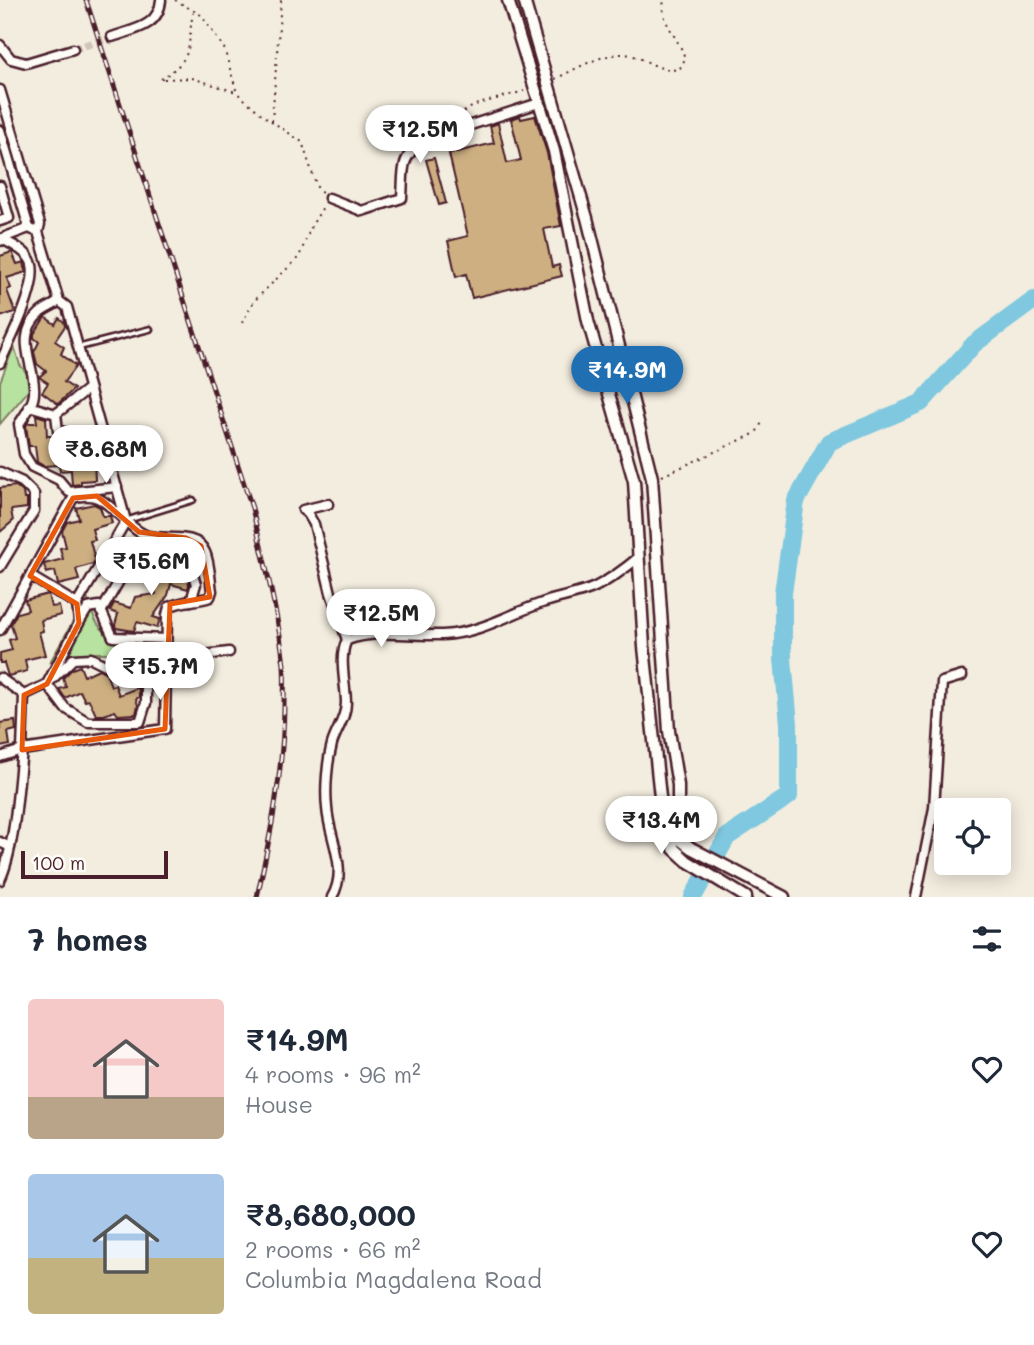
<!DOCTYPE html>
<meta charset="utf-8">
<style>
body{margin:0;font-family:Mali,sans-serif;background:#f6f6f7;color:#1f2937;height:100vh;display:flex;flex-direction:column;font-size:26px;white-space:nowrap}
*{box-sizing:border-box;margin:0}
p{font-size:23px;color:#747a83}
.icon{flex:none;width:38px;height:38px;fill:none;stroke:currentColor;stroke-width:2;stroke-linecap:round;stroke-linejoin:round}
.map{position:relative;height:897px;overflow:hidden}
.drawer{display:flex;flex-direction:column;background:#fff;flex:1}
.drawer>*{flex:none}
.tools{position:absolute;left:934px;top:798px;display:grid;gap:14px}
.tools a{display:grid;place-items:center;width:77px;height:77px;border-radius:7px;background:#fff;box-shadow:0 4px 18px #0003;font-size:35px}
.scale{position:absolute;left:21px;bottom:18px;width:147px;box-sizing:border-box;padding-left:7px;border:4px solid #4a1f2b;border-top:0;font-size:19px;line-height:24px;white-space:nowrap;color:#4a1f2b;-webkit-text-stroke:5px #fdfcf7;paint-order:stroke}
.price{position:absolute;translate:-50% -60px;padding:0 16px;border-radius:24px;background:#fff;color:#222;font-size:23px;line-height:46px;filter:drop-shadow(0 2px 4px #0008)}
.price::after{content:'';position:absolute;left:50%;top:42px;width:21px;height:16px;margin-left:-10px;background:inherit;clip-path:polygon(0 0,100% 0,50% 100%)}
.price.active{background:#1f6fb2;color:#fff}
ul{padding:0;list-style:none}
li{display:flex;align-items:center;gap:21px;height:175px;padding:0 28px}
li span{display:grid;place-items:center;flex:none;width:196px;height:140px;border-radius:7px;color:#555}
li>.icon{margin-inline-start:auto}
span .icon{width:84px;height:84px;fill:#fffc;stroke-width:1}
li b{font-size:30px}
h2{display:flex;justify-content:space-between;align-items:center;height:84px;padding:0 28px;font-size:30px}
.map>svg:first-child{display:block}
</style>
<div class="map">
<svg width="1034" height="897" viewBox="0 0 1034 897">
<rect width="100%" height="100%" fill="#f3eddf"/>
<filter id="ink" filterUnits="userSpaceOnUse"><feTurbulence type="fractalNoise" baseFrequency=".0143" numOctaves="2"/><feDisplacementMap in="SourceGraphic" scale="14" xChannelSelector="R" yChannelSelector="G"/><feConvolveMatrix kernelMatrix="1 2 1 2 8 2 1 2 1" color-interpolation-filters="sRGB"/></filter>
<g filter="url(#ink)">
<!-- green -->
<g fill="#b7e29f" stroke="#808065" stroke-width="2">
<polygon points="14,346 20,365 35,383 0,424 0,382"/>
<path d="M87,597C97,630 100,632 131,642L134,670L108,653H80L50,662Z"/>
</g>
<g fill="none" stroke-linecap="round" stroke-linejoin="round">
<!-- river -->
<polyline stroke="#7fc8df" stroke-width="18" points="693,897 727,837 789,796 789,724 783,659 783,593 796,501 829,442 921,403 974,344 1034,300"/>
</g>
<!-- building -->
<g fill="#cdaf81" stroke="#4a1f2b" stroke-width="2">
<polygon points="520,116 521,119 535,116 547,153 561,226 544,229 552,267 559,265 562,276 472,298 466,274 456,277 448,241 468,236 449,154 494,143 490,126 498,123 507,163 521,160 511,119"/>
<polygon points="434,158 446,203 439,205 426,160"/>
<polygon points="12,252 17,264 24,262 26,272 7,278 11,288 7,290 15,312 0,317 0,256"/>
<polygon points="45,317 55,324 59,318 64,322 65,326 55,341 64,347 61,354 76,366 64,382 74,389 58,404 42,392 48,383 39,377 46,371 37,364 34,352 39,342 34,338 34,334"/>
<polygon points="36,415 46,418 47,436 53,436 58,440 82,442 83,460 94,459 95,480 81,481 81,484 72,485 71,470 60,471 59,465 44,466 37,462 35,446 29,446 26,426 28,423 37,423"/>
<polygon points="16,486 23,492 24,499 27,499 27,508 11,510 13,521 0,532 0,488"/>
<polygon points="94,504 100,507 103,516 110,516 112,523 92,529 95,540 90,541 95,560 93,564 76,569 79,580 58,585 55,571 46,573 44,564 63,559 60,548 66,547 62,531 67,522 79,519 76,508"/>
<polygon points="167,562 183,564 189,584 188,589 171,584 168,595 153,617 160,619 157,628 137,622 134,631 116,628 115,625 118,614 110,611 114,603 131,608 135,597 156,594 152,576 143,573 146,564 165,569"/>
<polygon points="48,594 51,607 59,606 61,615 41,620 43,631 39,632 45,655 25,660 27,671 8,676 4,663 0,663 0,653 12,650 9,640 15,638 11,624 17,613 28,610 25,600"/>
<polygon points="80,666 84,676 99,669 106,673 111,686 115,685 119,695 137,688 139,689 139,697 136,699 138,705 136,714 118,715 115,711 104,715 96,715 89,700 85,701 80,691 65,698 59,689 66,687 63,678 72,669"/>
<polygon points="15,721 16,730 8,732 10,745 0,747 0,723"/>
</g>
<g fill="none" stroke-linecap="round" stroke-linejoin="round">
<!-- minor-tunnel -->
<polyline stroke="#d1c4bb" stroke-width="8" stroke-dasharray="8 4" stroke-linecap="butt" points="73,49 112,37"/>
<defs>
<g id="service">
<polyline points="80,347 150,329"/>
<polyline points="128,520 193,500"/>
</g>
<g id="minor">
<path d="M112,37C134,29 159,27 161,0"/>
<polyline points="0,45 11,59 26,63 73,49"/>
<path d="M0,90L40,224L38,232L59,301L67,307L126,521C133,527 139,534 149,536C166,541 196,531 205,552C210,563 210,579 212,591L210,597C197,602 182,600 169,607L167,615L165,729L22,750C18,786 15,849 0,880"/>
<polyline points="0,130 29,228"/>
<polyline points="0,186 9,218 0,221"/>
<path d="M329,198L362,211L402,198C404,170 399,158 424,140L539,103"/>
<polyline points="0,239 29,228 33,230"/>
<path d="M0,241L2,239C11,244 23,249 29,258C44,277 9,342 0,363"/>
<path d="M59,301C53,306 46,308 40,313C12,338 37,367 34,394C33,405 25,415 19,424L24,454L32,467L59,480L69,492L117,487"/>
<polyline points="29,406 56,414 89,388"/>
<polyline points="56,414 58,431 103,439"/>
<polyline points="0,472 22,482 34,494 34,511 0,567"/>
<polyline points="328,504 303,510 308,514 314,524 331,593 347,640"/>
<polyline points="30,576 77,604"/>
<polyline points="101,612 122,576 142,556 174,555 188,559 196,584 191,601"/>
<polyline points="79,623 88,608 99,606 113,637 166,639"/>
<path d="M0,630L73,498C99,490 107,505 126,521L77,604L79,623L47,684L24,695"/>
<polyline points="196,656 229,652"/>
<polygon points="91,658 146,685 146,703 140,722 88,722 65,708 47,684 73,659"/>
<polyline points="0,678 24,695"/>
<polyline points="0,757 22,750 24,695"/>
<polyline points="0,842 10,847"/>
<path d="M332,897C349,868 329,839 327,808C325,789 327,763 332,744C336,730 346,718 346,703C346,684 338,657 347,640C378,629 411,636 443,635C479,633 506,616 539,604C557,597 578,595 595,587C611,579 626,568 639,557"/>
<polyline points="916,897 934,808 942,682 962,676"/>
</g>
<g id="tertiary">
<polyline points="508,0 554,151 588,321 634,481 644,647 660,797 668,830 674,849 687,861 746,897"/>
<polyline points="524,0 587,218 652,478 669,731 678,785 678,805 668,829"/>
<polyline points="668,830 691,848 784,897"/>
</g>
</defs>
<!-- service casing -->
<use href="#service" stroke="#4a1f2b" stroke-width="9"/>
<!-- minor casing -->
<use href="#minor" stroke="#4a1f2b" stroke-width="13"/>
<!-- tertiary casing -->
<use href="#tertiary" stroke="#4a1f2b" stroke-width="15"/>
<!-- path -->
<g stroke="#4a1f2b" stroke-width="2" stroke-dasharray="2 5" stroke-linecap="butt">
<polyline points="175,0 201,15 224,48 237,93 264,116 302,142 318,190 322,193"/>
<path d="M161,79C196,56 186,49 193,13"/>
<polyline points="164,79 192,78 236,92"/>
<path d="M555,79C576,69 600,54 623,54C642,54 662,76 680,68L685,59C680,38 659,23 664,0"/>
<polyline points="272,121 281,0"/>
<polyline points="446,123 475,105 524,91"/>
<polyline points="242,323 254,301 299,257 312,225 323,207"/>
<polyline points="662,476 756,433 763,421"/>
</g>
<!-- service -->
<use href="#service" stroke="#fdfcf7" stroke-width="3.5"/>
<!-- minor -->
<use href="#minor" stroke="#fdfcf7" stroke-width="8"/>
<!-- tertiary -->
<use href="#tertiary" stroke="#fdfcf7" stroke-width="10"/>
<defs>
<path id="rail" d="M86,0L252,508C264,560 278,612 284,665C285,679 284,693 284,707C283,772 271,834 257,897"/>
</defs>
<!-- rail casing -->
<use href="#rail" stroke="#4a1f2b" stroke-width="5"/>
<!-- rail -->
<use href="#rail" stroke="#fdfcf7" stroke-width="2.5" stroke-dasharray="8" stroke-linecap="butt"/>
</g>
</g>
<!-- marked area -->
<path fill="none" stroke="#e8590c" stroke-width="5" stroke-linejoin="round" d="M97,496L139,532L186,538L201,546L210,597L170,604L165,729L22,750L24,695L47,684L79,623L77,604L30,576L73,498Z"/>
</svg>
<div class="tools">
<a><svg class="icon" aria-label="locate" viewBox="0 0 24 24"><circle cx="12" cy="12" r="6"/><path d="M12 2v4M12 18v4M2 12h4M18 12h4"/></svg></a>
</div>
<div class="scale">100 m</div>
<b class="price" style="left:420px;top:165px">₹12.5M</b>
<b class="price active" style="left:627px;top:406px">₹14.9M</b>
<b class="price" style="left:106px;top:485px">₹8.68M</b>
<b class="price" style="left:151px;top:597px">₹15.6M</b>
<b class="price" style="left:381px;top:649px">₹12.5M</b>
<b class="price" style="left:160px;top:702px">₹15.7M</b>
<b class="price" style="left:661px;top:856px">₹13.4M</b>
</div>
<section class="drawer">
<h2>7 homes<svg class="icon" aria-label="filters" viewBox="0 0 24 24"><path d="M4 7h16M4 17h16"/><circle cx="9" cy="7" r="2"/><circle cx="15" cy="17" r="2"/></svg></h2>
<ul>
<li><span style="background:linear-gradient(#f6c9c9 70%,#b9a48a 0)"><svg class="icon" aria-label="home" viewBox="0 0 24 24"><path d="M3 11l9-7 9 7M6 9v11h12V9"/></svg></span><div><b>₹14.9M</b><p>4 rooms · 96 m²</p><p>House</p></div><svg class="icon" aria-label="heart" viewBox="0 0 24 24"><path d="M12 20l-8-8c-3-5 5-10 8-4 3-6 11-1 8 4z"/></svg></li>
<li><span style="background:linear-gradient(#a9c7e8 60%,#c2b280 0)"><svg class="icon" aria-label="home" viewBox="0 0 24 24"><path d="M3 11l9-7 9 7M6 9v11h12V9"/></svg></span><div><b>₹8,680,000</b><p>2 rooms · 66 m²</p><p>Columbia Magdalena Road</p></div><svg class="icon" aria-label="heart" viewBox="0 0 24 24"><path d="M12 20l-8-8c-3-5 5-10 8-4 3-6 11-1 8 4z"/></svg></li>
</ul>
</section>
